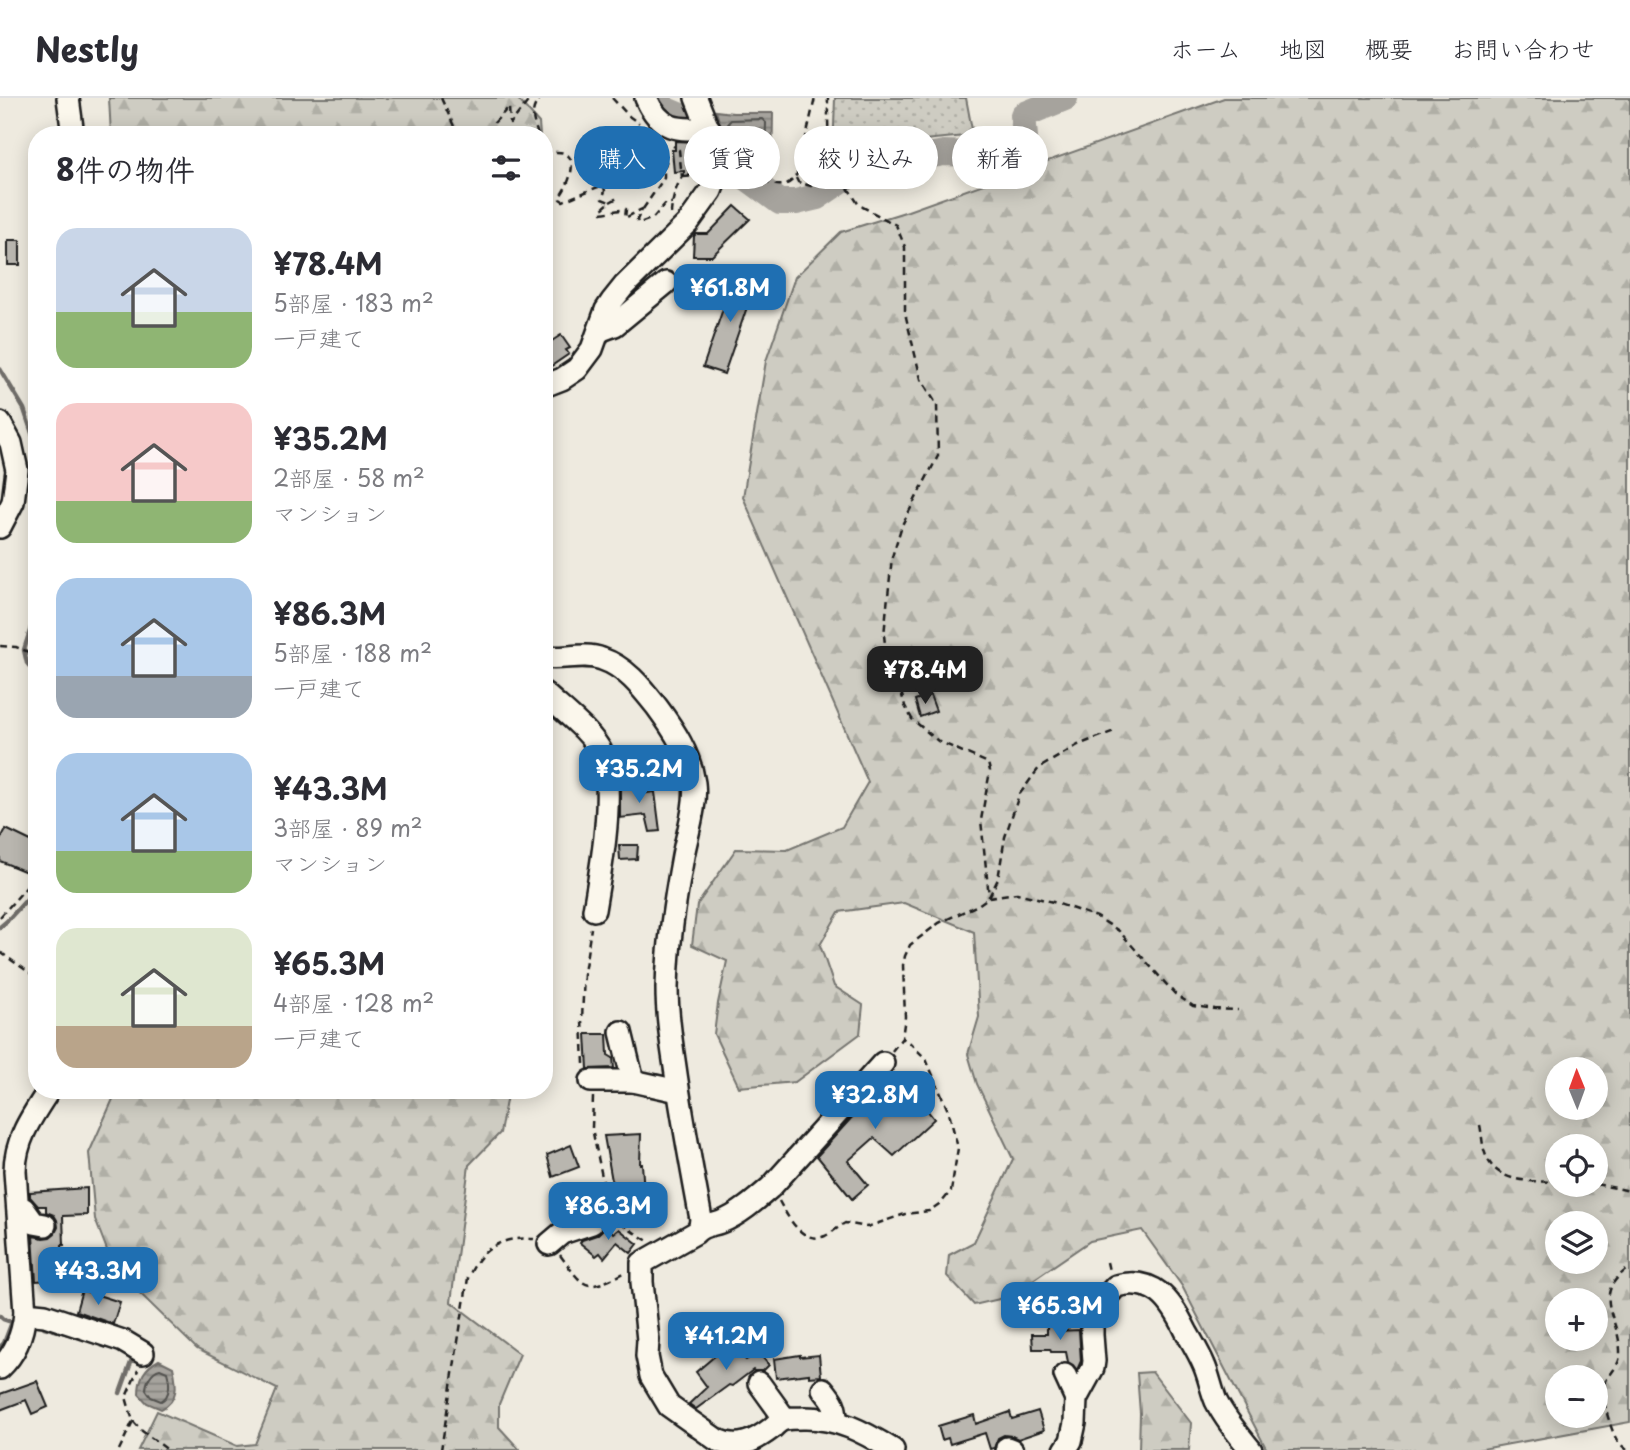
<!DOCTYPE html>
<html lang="ja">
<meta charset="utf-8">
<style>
body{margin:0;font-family:"Playpen Sans","Klee One",sans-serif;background:#f7f7f7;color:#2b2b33;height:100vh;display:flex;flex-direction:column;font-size:26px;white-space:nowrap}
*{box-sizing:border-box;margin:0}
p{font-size:23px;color:#7c7c81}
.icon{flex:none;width:38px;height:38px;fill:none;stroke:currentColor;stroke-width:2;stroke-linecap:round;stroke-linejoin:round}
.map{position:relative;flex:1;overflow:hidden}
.sheet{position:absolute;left:28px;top:28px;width:525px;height:973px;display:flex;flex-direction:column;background:#fff;border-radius:28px;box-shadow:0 4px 18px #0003}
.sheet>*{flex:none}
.banner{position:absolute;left:574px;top:28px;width:665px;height:63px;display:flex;gap:14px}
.needle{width:46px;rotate:359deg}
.fabs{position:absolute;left:1545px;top:959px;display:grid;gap:14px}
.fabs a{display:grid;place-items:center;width:63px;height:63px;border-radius:50%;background:#fff;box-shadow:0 4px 18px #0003;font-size:35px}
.price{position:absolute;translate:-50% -60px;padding:0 16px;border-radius:14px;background:#1f6fb2;color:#fff;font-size:23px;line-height:46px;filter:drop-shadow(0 2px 4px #0008)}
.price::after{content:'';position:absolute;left:50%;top:42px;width:21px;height:16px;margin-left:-10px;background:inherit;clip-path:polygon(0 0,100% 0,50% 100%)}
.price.current{background:#222;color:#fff}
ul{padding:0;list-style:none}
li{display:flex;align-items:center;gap:21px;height:175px;padding:0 28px}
li span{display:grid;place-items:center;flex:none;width:196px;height:140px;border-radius:21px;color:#555}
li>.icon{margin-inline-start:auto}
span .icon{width:84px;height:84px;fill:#fffc;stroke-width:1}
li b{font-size:30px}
h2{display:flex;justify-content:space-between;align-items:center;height:84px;padding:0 28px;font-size:30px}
.chip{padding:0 24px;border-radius:32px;background:#fff;box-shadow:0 4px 18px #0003;font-size:24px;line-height:63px}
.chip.current{background:#1f6fb2;color:#fff}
header{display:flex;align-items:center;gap:42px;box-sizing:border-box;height:98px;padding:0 35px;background:#fff;border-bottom:2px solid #e1e1e2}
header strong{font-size:33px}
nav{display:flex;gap:38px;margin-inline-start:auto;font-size:24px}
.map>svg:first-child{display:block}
</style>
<header>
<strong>Nestly</strong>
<nav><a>ホーム</a><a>地図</a><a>概要</a><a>お問い合わせ</a></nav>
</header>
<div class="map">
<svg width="1630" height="1352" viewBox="0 0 1630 1352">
<defs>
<pattern id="forest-firs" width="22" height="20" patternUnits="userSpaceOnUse" patternTransform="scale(1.75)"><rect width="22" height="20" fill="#ceccc2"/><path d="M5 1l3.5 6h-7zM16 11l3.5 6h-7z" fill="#b0afa6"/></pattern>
<pattern id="park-dots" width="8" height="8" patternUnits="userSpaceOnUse" patternTransform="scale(1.75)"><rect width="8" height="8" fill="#ceccc2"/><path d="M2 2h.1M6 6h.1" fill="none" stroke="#b0afa6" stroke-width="1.8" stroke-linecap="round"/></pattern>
<pattern id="water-rules" width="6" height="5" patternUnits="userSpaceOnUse" patternTransform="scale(1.75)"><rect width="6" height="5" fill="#a6a39d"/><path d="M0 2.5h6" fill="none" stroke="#86847f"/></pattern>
</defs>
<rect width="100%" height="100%" fill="#eeeadf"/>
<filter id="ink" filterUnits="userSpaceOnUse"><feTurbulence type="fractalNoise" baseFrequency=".0143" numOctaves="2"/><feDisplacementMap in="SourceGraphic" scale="14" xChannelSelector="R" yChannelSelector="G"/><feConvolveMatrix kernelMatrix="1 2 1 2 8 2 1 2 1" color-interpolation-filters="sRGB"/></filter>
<g filter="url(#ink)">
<!-- forest -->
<g fill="url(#forest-firs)" stroke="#75746f" stroke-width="2" fill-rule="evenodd">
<polygon points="109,0 517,0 539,25 540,37 111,37"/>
<path d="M1224,0H1630V1324L1477,1352H1267L1182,1188L1142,1132L1090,1143L1008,1199L974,1207L947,1178L949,1157L974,1144L1013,1061L977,986L968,956L979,919L974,834L904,805L839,814L820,847L834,888L863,907L860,936L795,984L739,989L714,936L718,905L727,863L692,847L697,807L736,751L787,752L842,729L868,684L743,399L766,263L795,179L841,134L908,113ZM1558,971H1596V1010H1558ZM1558,1048H1596V1087H1558ZM1558,1125H1596V1164H1558ZM1558,1202H1596V1241H1558ZM1558,1279H1596V1318H1558Z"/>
<polygon points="119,992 508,992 500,1035 469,1067 451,1204 520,1256 499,1306 499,1329 520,1352 138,1352 157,1313 237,1348 255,1346 277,1291 197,1251 114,1170 95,1121 89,1055 113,1001"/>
<polygon points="1152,1274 1191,1325 1189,1352 1139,1352 1140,1315 1137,1275"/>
</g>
<!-- park -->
<path fill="url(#park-dots)" stroke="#75746f" stroke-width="2" d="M835,0H966L973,37C943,41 908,41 880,52C865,57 854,67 839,70L833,58Z"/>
<!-- water -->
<g fill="url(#water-rules)" stroke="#6f6d69" stroke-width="2">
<path d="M716,13L733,15H773L772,77C745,67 722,40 716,13Z"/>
<path d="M159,1262L173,1269C177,1286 179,1303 161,1311L147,1305L139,1296C139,1280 144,1270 159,1262Z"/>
</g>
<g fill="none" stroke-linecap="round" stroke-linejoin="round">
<!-- shore -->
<g stroke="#535250" stroke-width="2">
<path d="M762,21L766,25L765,59L762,62C747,54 735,41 728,25L731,22Z"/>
<path d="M160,1271L167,1274C170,1284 171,1298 161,1303L151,1299L146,1292C146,1284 151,1273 160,1271Z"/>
</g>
<!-- stream -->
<g stroke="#6f6d69" stroke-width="4.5">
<polyline points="0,271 24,311 35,344"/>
<polyline points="37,511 24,552 27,565 37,578"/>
<polyline points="0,829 7,823 37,790"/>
<polyline points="0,1218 3,1221 12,1224 4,1245 0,1249"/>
<polyline points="44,1229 77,1238"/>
<polyline points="120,1295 133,1259 131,1258"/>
</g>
<!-- river -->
<g stroke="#a6a39d" stroke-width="26">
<polyline points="658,0 664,11 695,24"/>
<polyline points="735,71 780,104 796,104 817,99 849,77 883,66 944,55 969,56 1025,39 1023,17 1065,0"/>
</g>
</g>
<!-- building -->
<g fill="#b9b6af" stroke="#1c1c1c" stroke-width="2">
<polygon points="675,43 697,44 697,49 699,48 703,75 684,78 684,73 674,74 672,52 675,52"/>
<polygon points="735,108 750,121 712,158 693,158 694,138 696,136 708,136"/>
<rect x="8" y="142" width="12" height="25"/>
<polygon points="735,176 756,183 724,276 703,269"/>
<polygon points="561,237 570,250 566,252 569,256 544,273 544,248"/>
<polygon points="930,597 936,613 920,619 915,602"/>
<polygon points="638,685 639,696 655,694 660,733 650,734 646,717 620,720 620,688"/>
<polygon points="6,731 37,746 37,764 31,776 0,763 0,742"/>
<polygon points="619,747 638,747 637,761 620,762"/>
<polygon points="586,936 607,936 608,957 613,960 614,970 588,971"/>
<polygon points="892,975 919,1002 934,1021 894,1058 874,1040 848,1063 868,1087 852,1101 817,1058"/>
<polygon points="641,1036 640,1066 642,1066 644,1094 614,1094 604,1038"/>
<polygon points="571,1047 579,1069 553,1079 547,1057"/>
<polygon points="87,1090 87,1117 63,1118 64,1147 62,1147 63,1181 36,1183 33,1138 43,1140 50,1139 55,1135 58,1129 57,1122 54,1117 46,1114 46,1108 38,1108 30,1099 30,1094"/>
<polygon points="607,1130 614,1135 619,1131 638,1146 631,1155 617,1144 604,1160 600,1155 596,1158 580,1145 582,1142 597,1137 603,1131"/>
<polygon points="82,1192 120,1204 113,1226 76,1213"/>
<polygon points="1053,1195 1074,1215 1066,1223 1044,1204"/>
<polygon points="1066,1223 1058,1233 1079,1232 1081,1263 1077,1272 1073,1267 1068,1264 1066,1254 1051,1254 1050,1251 1033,1251 1032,1236 1047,1236 1047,1224"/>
<polygon points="729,1246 746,1262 758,1254 769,1267 763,1273 754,1273 753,1272 732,1288 729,1287 696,1311 689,1306 707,1289 696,1274"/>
<polygon points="800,1257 800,1259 819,1257 821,1278 809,1279 809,1276 776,1280 774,1261"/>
<polygon points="37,1283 48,1309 32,1316 26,1302 0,1312 0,1296"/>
<polygon points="1038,1313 1044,1332 1018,1341 1012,1338 1004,1337 998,1340 994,1350 990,1351 985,1335 950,1346 948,1340 942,1342 938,1328 974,1317 976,1326 1010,1314 1012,1321"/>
</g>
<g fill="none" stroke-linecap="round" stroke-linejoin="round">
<defs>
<g id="minor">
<polyline points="68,0 73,37"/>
<path d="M646,0C660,32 677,33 709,30"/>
<polyline points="599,233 615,227 666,185"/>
<polyline points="544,288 562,281 577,271 592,251 606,212 612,203 624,188 688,125 711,93 717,77 719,58 696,0"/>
<polyline points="0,325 11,345 17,372 13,404 0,429"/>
<path d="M544,559C564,562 583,554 602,561C626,569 642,590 657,609C674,632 690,656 694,685C697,707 687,736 683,758C675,802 668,845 667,890C667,917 671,943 675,969C682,1020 692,1071 701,1121L700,1129"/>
<path d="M544,595C563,613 592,634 603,657C607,665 606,675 607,684C609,728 601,769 594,812"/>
<polyline points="621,934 633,983"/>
<path d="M883,965L771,1089C756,1102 739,1117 721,1124C711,1128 703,1126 695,1135L642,1165V1184L648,1242L647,1258L651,1278L669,1308L717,1342C738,1352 755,1343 772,1330C775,1327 780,1322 785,1321C790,1320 797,1320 802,1320C837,1319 864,1334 893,1352"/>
<polyline points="591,983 633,983 678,993"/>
<polyline points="18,1111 24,1111 34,1125 45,1127"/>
<polyline points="549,1146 562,1135 592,1125"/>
<polyline points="25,1215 45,1217 123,1243 143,1255"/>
<path d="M0,1270C16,1255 23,1235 25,1215L15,1073C15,1042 32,1018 49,992"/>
<polyline points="1065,1277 1076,1301"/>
<polyline points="759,1285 785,1321"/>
<path d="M823,1291C833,1303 836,1307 836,1323"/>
<polyline points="1007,1350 1012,1352"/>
<path d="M1065,1352L1071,1343L1075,1325L1076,1301L1093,1270L1094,1263L1092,1237V1215L1116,1188C1154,1178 1171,1202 1186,1233C1192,1244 1199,1255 1204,1267C1209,1278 1211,1291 1216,1303C1225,1321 1238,1336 1251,1352"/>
</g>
</defs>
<!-- minor casing -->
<use href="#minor" stroke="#1c1c1c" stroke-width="26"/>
<!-- path -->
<g stroke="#1c1c1c" stroke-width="2.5" stroke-dasharray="7 5" stroke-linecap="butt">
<polyline points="441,0 458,37"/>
<polyline points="612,0 630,19 639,25"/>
<polyline points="492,37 494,25 509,9 510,26 531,0"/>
<path d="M538,37C533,22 529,13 540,0"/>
<polyline points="805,48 808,60 818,75 816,87"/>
<path d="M544,51C552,56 560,52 566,56C579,63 567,90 560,98V101L563,103L598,89H604L605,93L602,101L610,104L601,112L602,115L626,111L625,120L642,111L637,122L638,125H640L653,120L666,105H672"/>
<polyline points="828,59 859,107 896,127 905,149 905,215 921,281 937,307 938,358 902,427 892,459 884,537 886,555 898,583 905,608 912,621 938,643 988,665 990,673 981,722 989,799"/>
<path d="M735,60C753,74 782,105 798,74L815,0"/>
<polyline points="683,79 695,78 696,79"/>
<path d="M796,80L798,84L811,88C816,87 817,87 821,83C832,68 827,20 828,0"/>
<polyline points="610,104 619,99"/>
<polyline points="643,111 664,80 664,71 667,61"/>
<path d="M671,116C671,107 676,87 682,79L679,52L673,48"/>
<polyline points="34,362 34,350 37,349"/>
<polyline points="37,538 31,555 37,564"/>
<polyline points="0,548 16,549 31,555"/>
<polyline points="989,799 1017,795 1053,804 1097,819 1119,833 1175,896 1193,908 1215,911 1238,912"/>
<polyline points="0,819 30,785 37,780"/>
<polyline points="0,854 37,880"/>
<polyline points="892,953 902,940 905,919 903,867 905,858 910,847 939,825 978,807 989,799 998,781 1005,739 1019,697 1039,670 1078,647 1117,632"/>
<polyline points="584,966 582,922 584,875 591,830"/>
<path d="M593,999L592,1030L608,1108C617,1125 633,1134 648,1143"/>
<path d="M1480,1027C1482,1036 1482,1046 1485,1055C1495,1086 1531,1083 1558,1084"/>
<polyline points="1596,1086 1630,1093"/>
<path d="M779,1103C788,1119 802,1147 825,1138C832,1135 838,1129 845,1125L867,1129L905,1116L929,1113L942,1104L951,1093L958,1050L949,1015L926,961L909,944L902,940"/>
<path d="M560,1157C585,1191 585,1195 624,1175"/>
<polyline points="1107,1164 1109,1173"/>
<polyline points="133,1323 142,1333 168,1352"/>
<polyline points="119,1352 133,1323 126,1299 138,1272"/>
<path d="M441,1352L468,1180C481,1150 501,1138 534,1141"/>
<path d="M1627,1352C1626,1351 1620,1346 1619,1345C1612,1338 1601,1298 1603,1289C1607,1277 1620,1269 1620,1256C1621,1219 1588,1198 1630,1169"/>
</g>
<!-- minor -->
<use href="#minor" stroke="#fbf7ec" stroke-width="21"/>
</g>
</g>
</svg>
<div class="fabs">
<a><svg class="needle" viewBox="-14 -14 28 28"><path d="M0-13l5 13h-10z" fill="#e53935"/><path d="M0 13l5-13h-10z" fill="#7c7c81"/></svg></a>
<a><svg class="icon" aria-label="locate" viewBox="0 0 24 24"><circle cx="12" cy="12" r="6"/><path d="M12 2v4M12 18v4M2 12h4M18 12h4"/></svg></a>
<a><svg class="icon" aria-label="layers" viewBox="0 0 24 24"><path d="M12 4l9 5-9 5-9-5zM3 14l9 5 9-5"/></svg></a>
<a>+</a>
<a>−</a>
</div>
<b class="price" style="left:730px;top:226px">¥61.8M</b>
<b class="price current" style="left:925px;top:608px">¥78.4M</b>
<b class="price" style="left:639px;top:707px">¥35.2M</b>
<b class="price" style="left:875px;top:1033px">¥32.8M</b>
<b class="price" style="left:608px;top:1144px">¥86.3M</b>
<b class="price" style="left:98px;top:1209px">¥43.3M</b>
<b class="price" style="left:1060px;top:1244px">¥65.3M</b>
<b class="price" style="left:726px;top:1274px">¥41.2M</b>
<div class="banner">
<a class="chip current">購入</a>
<a class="chip">賃貸</a>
<a class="chip">絞り込み</a>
<a class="chip">新着</a>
</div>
<section class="sheet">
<h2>8件の物件<svg class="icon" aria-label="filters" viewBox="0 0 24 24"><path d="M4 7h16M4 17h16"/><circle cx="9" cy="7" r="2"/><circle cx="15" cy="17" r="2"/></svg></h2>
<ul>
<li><span style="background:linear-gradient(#c9d6e8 60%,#8fb573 0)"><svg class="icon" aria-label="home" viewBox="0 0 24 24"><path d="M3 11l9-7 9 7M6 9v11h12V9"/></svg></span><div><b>¥78.4M</b><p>5部屋 · 183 m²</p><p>一戸建て</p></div></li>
<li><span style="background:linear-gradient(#f6c9c9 70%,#8fb573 0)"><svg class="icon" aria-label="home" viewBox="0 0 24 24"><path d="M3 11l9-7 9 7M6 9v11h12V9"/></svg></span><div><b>¥35.2M</b><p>2部屋 · 58 m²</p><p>マンション</p></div></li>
<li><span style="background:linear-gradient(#a9c7e8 70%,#9aa5b1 0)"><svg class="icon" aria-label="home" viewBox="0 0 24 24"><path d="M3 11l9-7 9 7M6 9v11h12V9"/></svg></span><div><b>¥86.3M</b><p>5部屋 · 188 m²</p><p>一戸建て</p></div></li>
<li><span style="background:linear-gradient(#a9c7e8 70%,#8fb573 0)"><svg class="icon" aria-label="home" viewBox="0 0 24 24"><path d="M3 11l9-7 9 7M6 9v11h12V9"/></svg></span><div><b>¥43.3M</b><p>3部屋 · 89 m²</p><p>マンション</p></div></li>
<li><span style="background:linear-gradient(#dfe7d0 70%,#b9a48a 0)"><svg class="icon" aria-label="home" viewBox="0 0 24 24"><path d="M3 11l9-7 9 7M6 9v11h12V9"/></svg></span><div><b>¥65.3M</b><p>4部屋 · 128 m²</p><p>一戸建て</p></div></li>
</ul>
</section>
</div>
